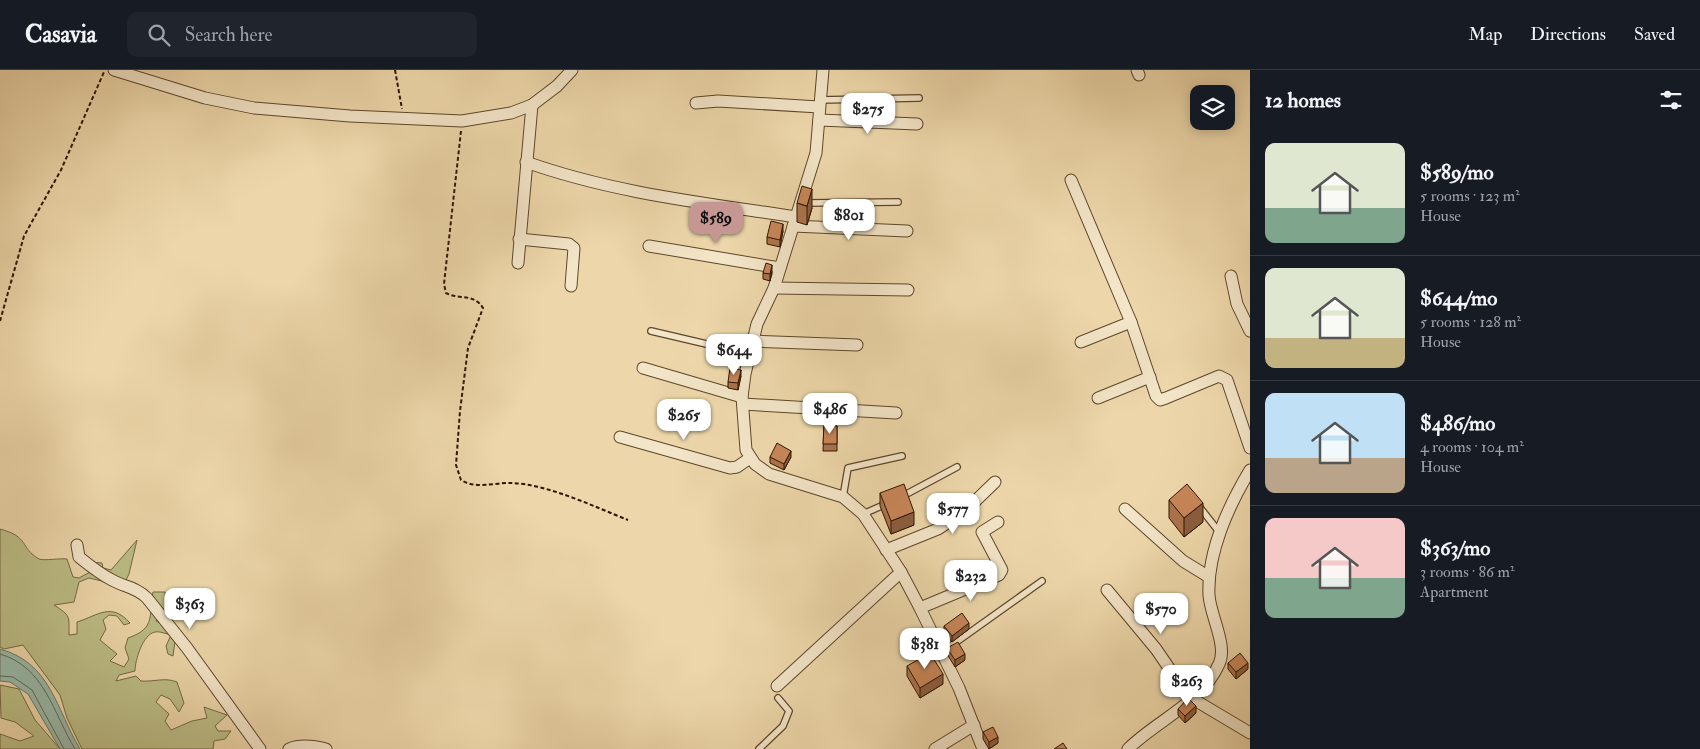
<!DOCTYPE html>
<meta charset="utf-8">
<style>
body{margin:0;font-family:"IM FELL Double Pica",serif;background:#20242c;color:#f1f3f6;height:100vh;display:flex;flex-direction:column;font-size:19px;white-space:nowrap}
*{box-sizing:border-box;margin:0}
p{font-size:16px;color:#9ea1a6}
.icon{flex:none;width:28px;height:28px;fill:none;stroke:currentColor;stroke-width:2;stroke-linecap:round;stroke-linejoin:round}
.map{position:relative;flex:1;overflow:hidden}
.details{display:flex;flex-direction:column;background:#171b24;width:450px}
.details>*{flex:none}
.fabs{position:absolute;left:1190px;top:15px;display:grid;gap:10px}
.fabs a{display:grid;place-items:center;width:45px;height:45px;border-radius:10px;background:#171b24;box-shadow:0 2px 12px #0003;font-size:25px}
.price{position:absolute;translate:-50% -42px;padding:0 11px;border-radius:10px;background:#fff;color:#222;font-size:16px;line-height:32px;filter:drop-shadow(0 1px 2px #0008)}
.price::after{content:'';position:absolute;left:50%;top:30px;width:15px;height:11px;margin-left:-8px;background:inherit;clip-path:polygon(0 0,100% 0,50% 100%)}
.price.active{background:#c59692;color:#111}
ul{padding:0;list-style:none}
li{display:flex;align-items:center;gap:15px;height:125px;padding:0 15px}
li+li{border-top:1px solid #363941}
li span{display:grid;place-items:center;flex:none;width:140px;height:100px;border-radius:10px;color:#555}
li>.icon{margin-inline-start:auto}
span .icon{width:60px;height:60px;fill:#fffc;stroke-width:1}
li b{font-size:21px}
h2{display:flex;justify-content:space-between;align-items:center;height:60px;padding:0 15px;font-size:21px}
header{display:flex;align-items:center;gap:30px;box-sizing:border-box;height:70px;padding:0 25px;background:#171b24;border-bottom:1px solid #363941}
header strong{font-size:24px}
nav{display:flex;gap:28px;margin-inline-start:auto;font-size:18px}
.search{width:350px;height:45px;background:#20242c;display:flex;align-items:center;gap:12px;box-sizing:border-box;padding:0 18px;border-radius:10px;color:#9ea1a6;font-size:19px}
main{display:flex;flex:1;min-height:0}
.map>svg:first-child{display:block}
</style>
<header>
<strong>Casavia</strong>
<div class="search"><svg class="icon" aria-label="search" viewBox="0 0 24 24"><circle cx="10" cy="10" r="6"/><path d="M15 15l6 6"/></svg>Search here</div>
<nav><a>Map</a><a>Directions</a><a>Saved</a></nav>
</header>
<main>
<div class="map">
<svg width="1250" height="679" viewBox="0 0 1250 679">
<rect width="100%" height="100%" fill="#edd7aa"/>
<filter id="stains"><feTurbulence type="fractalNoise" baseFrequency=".004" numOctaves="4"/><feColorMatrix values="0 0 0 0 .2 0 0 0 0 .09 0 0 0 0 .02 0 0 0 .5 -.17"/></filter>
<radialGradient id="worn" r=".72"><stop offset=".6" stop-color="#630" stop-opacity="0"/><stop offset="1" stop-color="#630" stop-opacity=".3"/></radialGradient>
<!-- green -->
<g fill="#bcbd86" stroke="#746943">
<path d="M0,459C30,467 19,477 39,489C44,491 60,488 67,489L73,507L79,508L90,502L89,492L102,493L103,498L111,500L137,470L129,504L123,516L89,508L79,512L74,532L54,535C71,546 69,546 69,565L77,564V552C99,545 111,532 130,553L124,555L117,546L109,545L103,550L106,559L100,570L117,584L110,591L124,597L129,589L125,578L128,568C157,558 148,545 153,522H165L167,536L160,541L156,551L169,557L175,571L173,586L168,584L166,576L171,565C166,564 160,561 155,562C143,564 135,590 135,601L119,605L116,611L136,606L141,611C154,612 165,607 177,612L184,633L179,642L170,629L161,625L156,632L169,644L165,651L171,660L192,651L207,648L204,637L227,645L215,656L218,661H231L225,669L214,671L213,679H82L67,648L60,625L23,575L4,579L0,577Z"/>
<polygon points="0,615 19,619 35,650 60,679 0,679 0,664 20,671 34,666 15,652 1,648"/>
</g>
<!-- water -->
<path fill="#99baaa" stroke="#6e7866" d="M0,579C51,593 56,639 80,679H60L28,624L10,612L0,611Z"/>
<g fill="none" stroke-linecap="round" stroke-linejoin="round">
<!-- shore -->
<g stroke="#636855" stroke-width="1">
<path d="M0,584C45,597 53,643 75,679"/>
<polyline points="0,606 13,607 32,620 64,679"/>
</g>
<defs>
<g id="lane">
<polyline points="819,30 919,28"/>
<polyline points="805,133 898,132"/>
<polyline points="651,261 749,284"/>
<polyline points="843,427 848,398 902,386"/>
<polyline points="901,427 957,397"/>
<polyline points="1198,435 1220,463"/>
<polyline points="863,444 886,434"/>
<polyline points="948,578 1042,511"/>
<polyline points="759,679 783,656 789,641 778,628"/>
</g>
<g id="street">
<polyline points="114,0 205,28 254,38 350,46 462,51 511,43 532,35 557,16 572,0"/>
<polyline points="823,0 816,83 774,218 757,254 745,304 742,327 746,380 755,394 769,404 843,427 863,444 901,502 920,538 959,618 983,679"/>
<polyline points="1137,0 1139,5"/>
<polyline points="696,33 718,31 819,37"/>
<polyline points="819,50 917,54"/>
<path d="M526,92C613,123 705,133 796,147"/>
<polyline points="1071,110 1131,252 1156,326 1160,330 1166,328 1219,306 1227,310 1250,378"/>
<polyline points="793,156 907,161"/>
<polyline points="519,169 569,174 574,178 571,216"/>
<polyline points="649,176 780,198"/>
<polyline points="518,193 532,35"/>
<polyline points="1231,206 1237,234 1250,261"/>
<polyline points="774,218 908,220"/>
<polyline points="752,271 857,275"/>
<polyline points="1081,272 1131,252"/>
<polyline points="643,298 742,327"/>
<polyline points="1098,328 1150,307"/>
<polyline points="743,334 896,343"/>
<polyline points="620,367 730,398 737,397 750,388"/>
<polyline points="1125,439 1183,491 1209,507"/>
<path d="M77,475L79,487C89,495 100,504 112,510C124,517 136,517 147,528L187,578L260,679"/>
<polyline points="886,480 938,459 965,441 995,412"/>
<polyline points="1107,520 1156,579 1184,620 1193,629 1250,663"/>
<polyline points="920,538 999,505 1002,500 982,462 998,452"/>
<polyline points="777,616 901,502"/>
<path d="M289,679C301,674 314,676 326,679"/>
<polyline points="935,679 974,655"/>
<path d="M1128,679C1157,650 1201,634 1219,594C1228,576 1210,545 1209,525C1207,483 1229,435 1250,400"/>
</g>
</defs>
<!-- lane casing -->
<use href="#lane" stroke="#5d462a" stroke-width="8"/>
<!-- street casing -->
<use href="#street" stroke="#5d462a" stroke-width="13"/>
<!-- path -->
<g stroke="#2d1500" stroke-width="2" stroke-dasharray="4 2.5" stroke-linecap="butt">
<polyline points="395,0 402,39"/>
<path d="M461,61L444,214L446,223C459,230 474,223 483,238L468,278L460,341L456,395L461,410C475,419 493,413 510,413C545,413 595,437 628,450"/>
<polyline points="0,251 24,166 61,100 104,2"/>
</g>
<!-- lane -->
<use href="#lane" stroke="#f3e5c8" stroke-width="5.5"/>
<!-- street -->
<use href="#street" stroke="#f3e5c8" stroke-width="11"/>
</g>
<!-- wall -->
<g fill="#ab734c" stroke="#2d1500">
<polygon points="797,133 812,138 807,155 797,152"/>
<polygon points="783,161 780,177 767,174 767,167"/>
<polygon points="772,201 770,211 763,209 763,203"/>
<polygon points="741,306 738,320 728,318 728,312"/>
<polygon points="824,355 837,356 837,381 823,381"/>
<polygon points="770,387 791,387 784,400 770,393"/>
<polygon points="880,423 914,455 891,464 880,436"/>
<polygon points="1169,430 1203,452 1184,467 1169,448"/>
<polygon points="944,556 969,559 952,572 944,562"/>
<polygon points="947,578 965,590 955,597 947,584"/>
<polygon points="1228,593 1248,599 1236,609 1228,599"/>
<polygon points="907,596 943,614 920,628 907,606"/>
<polygon points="1178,639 1196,643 1185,653 1178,645"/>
<polygon points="983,662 998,673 989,679 983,669"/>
</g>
<!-- shaded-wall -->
<g fill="#8b5e3e" stroke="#2d1500">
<polygon points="812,119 812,138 807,155 807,136"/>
<polygon points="783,154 783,161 780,177 780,170"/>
<polygon points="772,195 772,201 770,211 770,204"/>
<polygon points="741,300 741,306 738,320 738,313"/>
<polygon points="791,381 791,387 784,400 784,394"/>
<polygon points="1203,433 1203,452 1184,467 1184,448"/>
<polygon points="914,442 914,455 891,464 891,451"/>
<polygon points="969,553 969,559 952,572 952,566"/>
<polygon points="965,584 965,590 955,597 955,590"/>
<polygon points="1248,593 1248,599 1236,609 1236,602"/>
<polygon points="943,604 943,614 920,628 920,618"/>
<polygon points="1196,636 1196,643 1185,653 1185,646"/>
<polygon points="998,667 998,673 989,679 989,672"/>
</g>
<!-- building -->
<g fill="#c78658" stroke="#2d1500">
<polygon points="802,116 812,119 807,136 797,133"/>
<polygon points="771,151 783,154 780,170 767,167"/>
<polygon points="766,193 772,195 770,204 763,203"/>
<polygon points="730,298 741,300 738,313 728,312"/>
<polygon points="824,355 837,356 837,374 823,374"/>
<polygon points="777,373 791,381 784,394 770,387"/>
<polygon points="904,414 914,442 891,451 880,423"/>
<polygon points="1187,414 1203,433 1184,448 1169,430"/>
<polygon points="962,543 969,553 952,566 944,556"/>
<polygon points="958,572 965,584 955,590 947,578"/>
<polygon points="930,583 943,604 920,618 907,596"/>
<polygon points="1240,583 1248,593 1236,602 1228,593"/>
<polygon points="1188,628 1196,636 1185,646 1178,639"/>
<polygon points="993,657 998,667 989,672 983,662"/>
<polygon points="1063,673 1067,679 1054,679"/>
</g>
<rect width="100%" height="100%" filter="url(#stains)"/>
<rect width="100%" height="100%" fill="url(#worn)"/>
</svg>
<div class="fabs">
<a><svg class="icon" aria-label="layers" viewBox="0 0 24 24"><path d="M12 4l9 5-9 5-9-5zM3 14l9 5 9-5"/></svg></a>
</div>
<b class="price" style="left:868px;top:65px">$275</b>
<b class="price" style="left:849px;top:171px">$801</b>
<b class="price active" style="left:716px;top:174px">$589</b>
<b class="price" style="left:734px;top:306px">$644</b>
<b class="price" style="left:830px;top:365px">$486</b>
<b class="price" style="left:684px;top:371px">$265</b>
<b class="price" style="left:953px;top:465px">$577</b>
<b class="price" style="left:971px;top:532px">$232</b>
<b class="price" style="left:190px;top:560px">$363</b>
<b class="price" style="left:1161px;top:565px">$570</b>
<b class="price" style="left:925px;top:600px">$381</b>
<b class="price" style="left:1187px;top:637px">$263</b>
</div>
<section class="details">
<h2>12 homes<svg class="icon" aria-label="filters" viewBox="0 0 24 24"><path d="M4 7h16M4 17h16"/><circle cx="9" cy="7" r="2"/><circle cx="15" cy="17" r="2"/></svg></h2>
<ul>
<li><span style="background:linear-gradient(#dfe7d0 65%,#7fa58c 0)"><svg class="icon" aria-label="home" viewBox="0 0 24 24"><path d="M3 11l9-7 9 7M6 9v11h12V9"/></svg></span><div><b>$589/mo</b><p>5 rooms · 123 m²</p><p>House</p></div></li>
<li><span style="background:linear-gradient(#dfe7d0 70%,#c2b280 0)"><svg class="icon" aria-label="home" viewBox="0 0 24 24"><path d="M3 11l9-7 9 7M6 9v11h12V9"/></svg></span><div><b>$644/mo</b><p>5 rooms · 128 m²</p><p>House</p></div></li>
<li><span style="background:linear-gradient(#bfe0f5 65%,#b9a48a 0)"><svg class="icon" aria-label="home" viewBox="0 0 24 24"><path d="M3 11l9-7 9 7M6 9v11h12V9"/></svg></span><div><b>$486/mo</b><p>4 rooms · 104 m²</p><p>House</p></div></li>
<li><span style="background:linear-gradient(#f6c9c9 60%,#7fa58c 0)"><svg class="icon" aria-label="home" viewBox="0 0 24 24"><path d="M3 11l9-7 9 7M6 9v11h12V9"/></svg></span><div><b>$363/mo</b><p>3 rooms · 86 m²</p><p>Apartment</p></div></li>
</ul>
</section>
</main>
